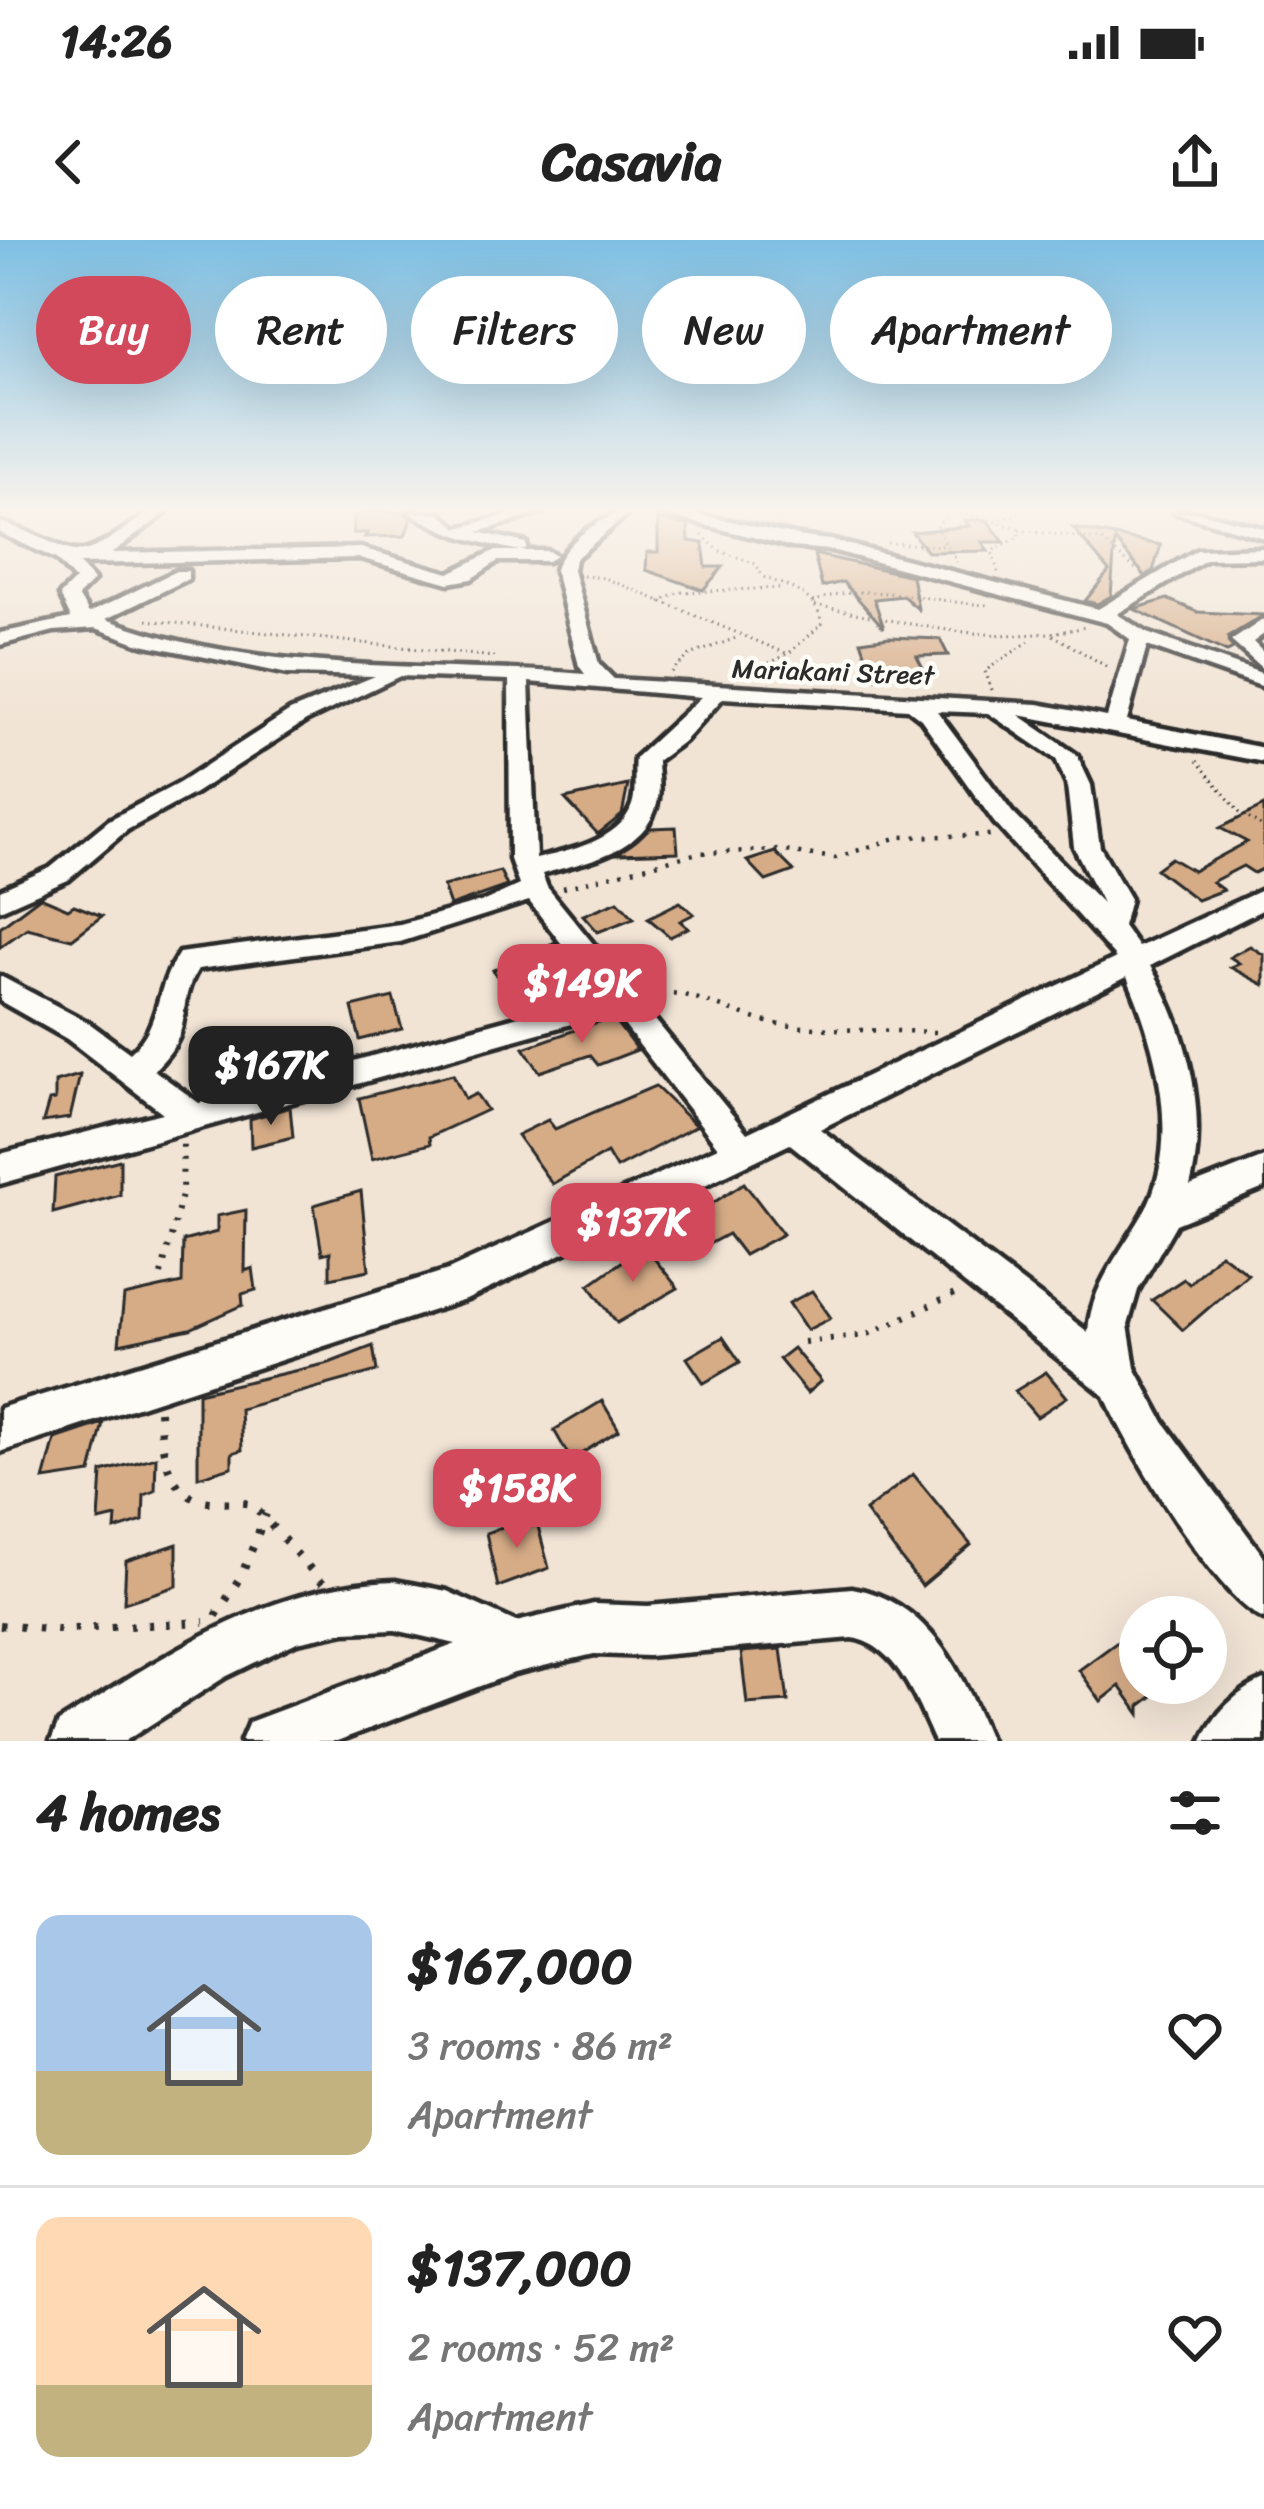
<!DOCTYPE html>
<meta charset="utf-8">
<style>
body{margin:0;font-family:Sriracha,sans-serif;background:#f6f6f6;color:#222;height:100vh;display:flex;flex-direction:column;font-size:45px;white-space:nowrap}
*{box-sizing:border-box;margin:0}
p{font-size:39px;color:#767676}
.icon{flex:none;width:66px;height:66px;fill:none;stroke:currentColor;stroke-width:2;stroke-linecap:round;stroke-linejoin:round}
.map{position:relative;height:1501px;overflow:hidden}
.sheet{display:flex;flex-direction:column;background:#fff;flex:1}
.sheet>*{flex:none}
.guide{position:absolute;left:36px;top:36px;width:1194px;height:108px;display:flex;gap:24px}
.buttons{position:absolute;left:1119px;top:1356px;display:grid;gap:24px}
.buttons a{display:grid;place-items:center;width:108px;height:108px;border-radius:50%;background:#fff;box-shadow:0 12px 48px #0002;font-size:60px}
.price{position:absolute;translate:-50% -102px;padding:0 27px;border-radius:24px;background:#d1495b;color:#fff;font-size:39px;line-height:78px;filter:drop-shadow(0 3px 6px #0008)}
.price::after{content:'';position:absolute;left:50%;top:72px;width:36px;height:27px;margin-left:-18px;background:inherit;clip-path:polygon(0 0,100% 0,50% 100%)}
.price.current{background:#222;color:#fff}
ul{padding:0;list-style:none}
li{display:flex;align-items:center;gap:36px;height:300px;padding:0 36px}
li+li{border-top:3px solid #e0e0e0}
li span{display:grid;place-items:center;flex:none;width:336px;height:240px;border-radius:24px;color:#555}
li>.icon{margin-inline-start:auto}
span .icon{width:144px;height:144px;fill:#fffc;stroke-width:1}
li b{font-size:51px}
h2{display:flex;justify-content:space-between;align-items:center;height:144px;padding:0 36px;font-size:51px}
.chip{padding:0 42px;border-radius:54px;background:#fff;box-shadow:0 12px 48px #0002;font-size:42px;line-height:108px}
.chip.current{background:#d1495b;color:#fff}
.status{display:flex;justify-content:space-between;align-items:center;height:84px;padding:0 60px;background:#fff;direction:ltr}
.status svg{height:33px;fill:currentColor}
header{display:flex;justify-content:space-between;align-items:center;height:156px;padding:0 36px;background:#fff;font-size:54px;font-weight:700}
.map>svg:first-child{display:block}
</style>
<div class="status"><b>14:26</b><svg viewBox="0 0 49 12"><path d="M0 12V9h3v3zM5 12V6h3v6zM10 12V3h3v9zM15 12V0h3v12zM26 1h20v11H26zM47 4h2v5h-2z"/></svg></div>
<header><svg class="icon" aria-label="back" viewBox="0 0 24 24"><path d="M15 5l-7 7 7 7"/></svg>Casavia<svg class="icon" aria-label="share" viewBox="0 0 24 24"><path d="M12 15V3M7 8l5-5 5 5M5 13v7h14v-7"/></svg></header>
<div class="map">
<svg width="1264" height="1501" viewBox="0 0 1264 1501">
<rect width="100%" height="100%" fill="#f1e4d5"/>
<filter id="ink" filterUnits="userSpaceOnUse"><feTurbulence type="fractalNoise" baseFrequency=".00833" numOctaves="2"/><feDisplacementMap in="SourceGraphic" scale="24" xChannelSelector="R" yChannelSelector="G"/><feConvolveMatrix kernelMatrix="1 2 1 2 8 2 1 2 1" color-interpolation-filters="sRGB"/></filter>
<g filter="url(#ink)">
<!-- building -->
<g fill="#d6ac87" stroke="#2b2b2b" stroke-width="3">
<polygon points="354,272 405,272 411,279 405,296 365,297 368,293 353,293"/>
<polygon points="658,279 688,285 689,301 703,303 706,327 723,327 703,350 646,330 647,312 658,312"/>
<polygon points="964,280 987,280 1004,302 982,302 988,311 927,312 912,292 969,286"/>
<polygon points="1073,288 1161,305 1153,331 1145,336 1115,300 1111,356 1097,364 1085,361 1109,331"/>
<polygon points="814,314 912,336 918,369 903,356 874,359 884,388 843,342 822,347"/>
<polygon points="1167,359 1198,372 1264,375 1228,397 1233,409 1227,412 1134,369"/>
<polygon points="889,397 940,399 948,415 917,416 925,432 874,438 861,401"/>
<polygon points="628,545 622,575 598,594 565,559"/>
<polygon points="1264,566 1264,628 1254,633 1243,626 1212,642 1223,650 1197,660 1156,629 1171,618 1193,631 1247,602 1220,588"/>
<polygon points="676,587 678,612 617,614 650,588"/>
<polygon points="775,612 794,631 766,641 747,621"/>
<polygon points="500,631 507,646 450,666 443,646"/>
<polygon points="40,657 68,669 74,665 102,676 72,699 27,688 0,707 0,687"/>
<polygon points="618,661 634,678 598,692 583,675"/>
<polygon points="680,662 694,674 680,681 688,688 670,697 648,678"/>
<polygon points="555,702 579,734 514,760 493,730"/>
<polygon points="1250,706 1264,715 1264,745 1230,727 1239,723 1230,717"/>
<polygon points="393,757 402,789 360,800 352,767"/>
<polygon points="612,777 637,810 598,825 590,815 540,832 524,808"/>
<polygon points="279,803 279,830 226,836 228,811"/>
<polygon points="453,834 465,859 476,854 487,870 429,897 430,904 372,919 359,858"/>
<polygon points="80,835 70,878 43,882 49,861 55,860 55,842"/>
<polygon points="655,846 696,886 616,928 607,913 552,944 517,895 548,880 555,889"/>
<polygon points="290,867 293,897 251,907 250,879"/>
<polygon points="120,920 120,955 53,973 55,937"/>
<polygon points="744,943 783,994 744,1015 728,994 692,1013 674,988"/>
<polygon points="361,951 369,1030 330,1038 330,1012 322,1014 314,965"/>
<polygon points="246,970 245,1031 253,1028 256,1050 242,1054 243,1065 190,1089 119,1104 124,1056 182,1043 183,1001 217,992 217,976"/>
<polygon points="644,1006 678,1048 617,1083 589,1045"/>
<polygon points="1220,1013 1248,1034 1183,1090 1152,1060 1184,1039 1189,1044"/>
<polygon points="812,1051 831,1078 807,1090 789,1063"/>
<polygon points="723,1097 740,1122 704,1143 687,1118"/>
<polygon points="373,1106 377,1131 240,1169 242,1210 232,1213 232,1227 198,1237 198,1153 329,1123"/>
<polygon points="793,1108 821,1141 807,1153 779,1119"/>
<polygon points="1046,1132 1067,1157 1037,1177 1015,1151"/>
<polygon points="602,1161 619,1190 571,1220 554,1190"/>
<polygon points="103,1183 91,1233 44,1240 55,1199"/>
<polygon points="156,1217 155,1251 144,1255 143,1281 115,1290 116,1277 99,1281 102,1232"/>
<polygon points="913,1234 971,1305 922,1346 865,1271"/>
<polygon points="535,1275 549,1328 498,1347 486,1293"/>
<polygon points="177,1304 177,1346 124,1363 126,1321"/>
<polygon points="1120,1400 1140,1427 1140,1443 1170,1443 1140,1466 1140,1474 1120,1446 1101,1461 1079,1430"/>
<polygon points="781,1409 788,1461 747,1464 741,1412"/>
</g>
<g fill="none" stroke-linecap="round" stroke-linejoin="round">
<defs>
<g id="minor">
<path d="M149,272H167L112,313L361,308L449,333L494,311H548L556,316L548,321H498L471,339L449,343L360,318L79,324L94,340L78,356L89,373L176,331H188V339L106,379C259,436 425,422 585,434L579,426L555,330C562,304 604,272 630,272L575,319L573,330L599,424L614,439L1038,464L1107,477L1130,399L1107,383L831,310L792,307L654,272C713,270 772,296 831,300L1098,369L1197,310L1264,308V318L1207,319L1117,374L1147,393L1264,434V447L1147,406L1127,481L1264,508V522L1019,475L1077,515L1091,545L1100,607L1130,659L1123,686L1138,707L1264,649V669L1150,726C1187,787 1209,875 1190,946L1264,917V948L1176,984L1138,1050L1128,1085L1135,1128L1164,1182L1264,1317V1379C1217,1360 1126,1206 1105,1156L790,904L468,1059L0,1212V1168L448,1030L718,907L614,772L0,944V914L163,873L67,799L0,761V736L89,783L130,813C162,785 153,752 179,713L400,684L484,661L519,645L510,619L509,440L400,436L306,481L195,553L127,590L68,640L0,670V650L50,628L109,580L179,543L290,471L375,436L288,434L137,403L96,388L54,391L0,405V393L71,378L60,355L75,340L56,319L0,293V282C91,312 62,333 149,272ZM529,442L701,457L635,518C633,533 637,550 632,565C620,601 568,611 536,619ZM723,458L908,469L921,479L994,582L1116,718L747,893L547,647L542,634C583,622 649,612 658,559C660,547 657,533 657,521L684,501ZM937,471L988,473L1056,519L1067,545L1074,607L1102,663L1012,572ZM529,661L600,754L199,863L154,830C199,787 172,771 198,729L400,702ZM1127,737C1157,806 1183,904 1143,974C1121,1012 1091,1046 1088,1092L820,889Z"/>
<path d="M409,272L440,274L458,288L519,272H543L478,292L526,303V309L520,311C474,301 448,296 409,272Z"/>
<polygon points="1174,272 1199,272 1264,288 1264,298"/>
<polygon points="1264,379 1264,394 1253,402 1264,413 1264,430 1231,401"/>
<path d="M395,1341L447,1351L516,1382L594,1364L648,1366L852,1348C930,1361 962,1434 990,1501H935C917,1463 898,1405 852,1398L648,1416L594,1414L514,1433L337,1501H241L249,1482L456,1404L395,1390L345,1392L297,1402L225,1437L125,1501H51L59,1482C166,1415 265,1345 395,1341Z"/>
<path d="M1264,1440V1501H1202C1214,1474 1237,1451 1264,1440Z"/>
</g>
</defs>
<!-- minor casing -->
<use href="#minor" stroke="#2b2b2b" stroke-width="9"/>
<!-- path-far3 -->
<g stroke="#2b2b2b" stroke-width="3" stroke-dasharray="1.5 4.5" stroke-linecap="butt">
<polyline points="949,272 936,288 957,322"/>
<polyline points="960,272 1018,288 1019,297 992,311 999,336"/>
<polyline points="774,279 800,272"/>
<polyline points="1001,279 1022,272"/>
<polyline points="1019,290 1101,300 1138,331"/>
<path d="M702,295L718,310L756,324L763,337C788,346 818,355 822,384L788,414L745,435"/>
<polyline points="887,303 945,306"/>
<polyline points="583,336 605,338 788,414"/>
<polyline points="660,362 680,352 783,348"/>
<path d="M813,362C865,339 932,363 989,365"/>
<path d="M815,365C906,382 993,408 1085,387"/>
<polyline points="147,380 494,417"/>
<polyline points="1053,395 1109,428"/>
<polyline points="671,432 690,415 739,397"/>
<polyline points="992,450 985,431 1031,400"/>
<polyline points="1197,521 1240,573 1264,588"/>
</g>
<!-- path-far2 -->
<g stroke="#2b2b2b" stroke-width="4.5" stroke-dasharray="3 9" stroke-linecap="butt">
<polyline points="563,648 698,613 778,610 835,618 899,597 992,595"/>
<path d="M649,754C693,746 738,780 784,785C834,791 885,790 935,792"/>
</g>
<!-- path-far1 -->
<g stroke="#2b2b2b" stroke-width="6" stroke-dasharray="3 10" stroke-linecap="butt">
<polyline points="161,1035 182,955 183,904"/>
<polyline points="804,1102 866,1095 957,1053"/>
</g>
<!-- path -->
<g stroke="#2b2b2b" stroke-width="8" stroke-dasharray="4.5 14" stroke-linecap="butt">
<path d="M159,1171C161,1203 165,1253 203,1261C219,1264 236,1261 252,1264L323,1343"/>
<polyline points="216,1376 242,1334 266,1274"/>
<polyline points="0,1385 57,1390 204,1382"/>
</g>
<!-- minor -->
<use href="#minor" fill="#fdfcf7" fill-rule="evenodd"/>
</g>
</g>
<!-- sky -->
<linearGradient id="sky" x2="0" y2="1"><stop stop-color="#7ebfe3"/><stop offset="0.56" stop-color="#f9f3ec"/><stop offset="1" stop-color="#f9f3ec" stop-opacity="0"/></linearGradient>
<rect width="1264" height="482" fill="url(#sky)"/>
<g text-anchor="middle" dominant-baseline="central" stroke-width="9" stroke-linejoin="round" paint-order="stroke">
<!-- far-street labels -->
<g font-size="27" fill="#2b2b2b" stroke="#fdfcf7">
<text transform="translate(833 432) rotate(2)">Mariakani Street</text>
</g>
</g>
</svg>
<div class="buttons">
<a><svg class="icon" aria-label="locate" viewBox="0 0 24 24"><circle cx="12" cy="12" r="6"/><path d="M12 2v4M12 18v4M2 12h4M18 12h4"/></svg></a>
</div>
<b class="price" style="left:582px;top:806px">$149K</b>
<b class="price current" style="left:271px;top:888px">$167K</b>
<b class="price" style="left:633px;top:1045px">$137K</b>
<b class="price" style="left:517px;top:1311px">$158K</b>
<div class="guide">
<a class="chip current">Buy</a>
<a class="chip">Rent</a>
<a class="chip">Filters</a>
<a class="chip">New</a>
<a class="chip">Apartment</a>
</div>
</div>
<section class="sheet">
<h2>4 homes<svg class="icon" aria-label="filters" viewBox="0 0 24 24"><path d="M4 7h16M4 17h16"/><circle cx="9" cy="7" r="2"/><circle cx="15" cy="17" r="2"/></svg></h2>
<ul>
<li><span style="background:linear-gradient(#a9c7e8 65%,#c2b280 0)"><svg class="icon" aria-label="home" viewBox="0 0 24 24"><path d="M3 11l9-7 9 7M6 9v11h12V9"/></svg></span><div><b>$167,000</b><p>3 rooms · 86 m²</p><p>Apartment</p></div><svg class="icon" aria-label="heart" viewBox="0 0 24 24"><path d="M12 20l-8-8c-3-5 5-10 8-4 3-6 11-1 8 4z"/></svg></li>
<li><span style="background:linear-gradient(#ffd9b3 70%,#c2b280 0)"><svg class="icon" aria-label="home" viewBox="0 0 24 24"><path d="M3 11l9-7 9 7M6 9v11h12V9"/></svg></span><div><b>$137,000</b><p>2 rooms · 52 m²</p><p>Apartment</p></div><svg class="icon" aria-label="heart" viewBox="0 0 24 24"><path d="M12 20l-8-8c-3-5 5-10 8-4 3-6 11-1 8 4z"/></svg></li>
</ul>
</section>
